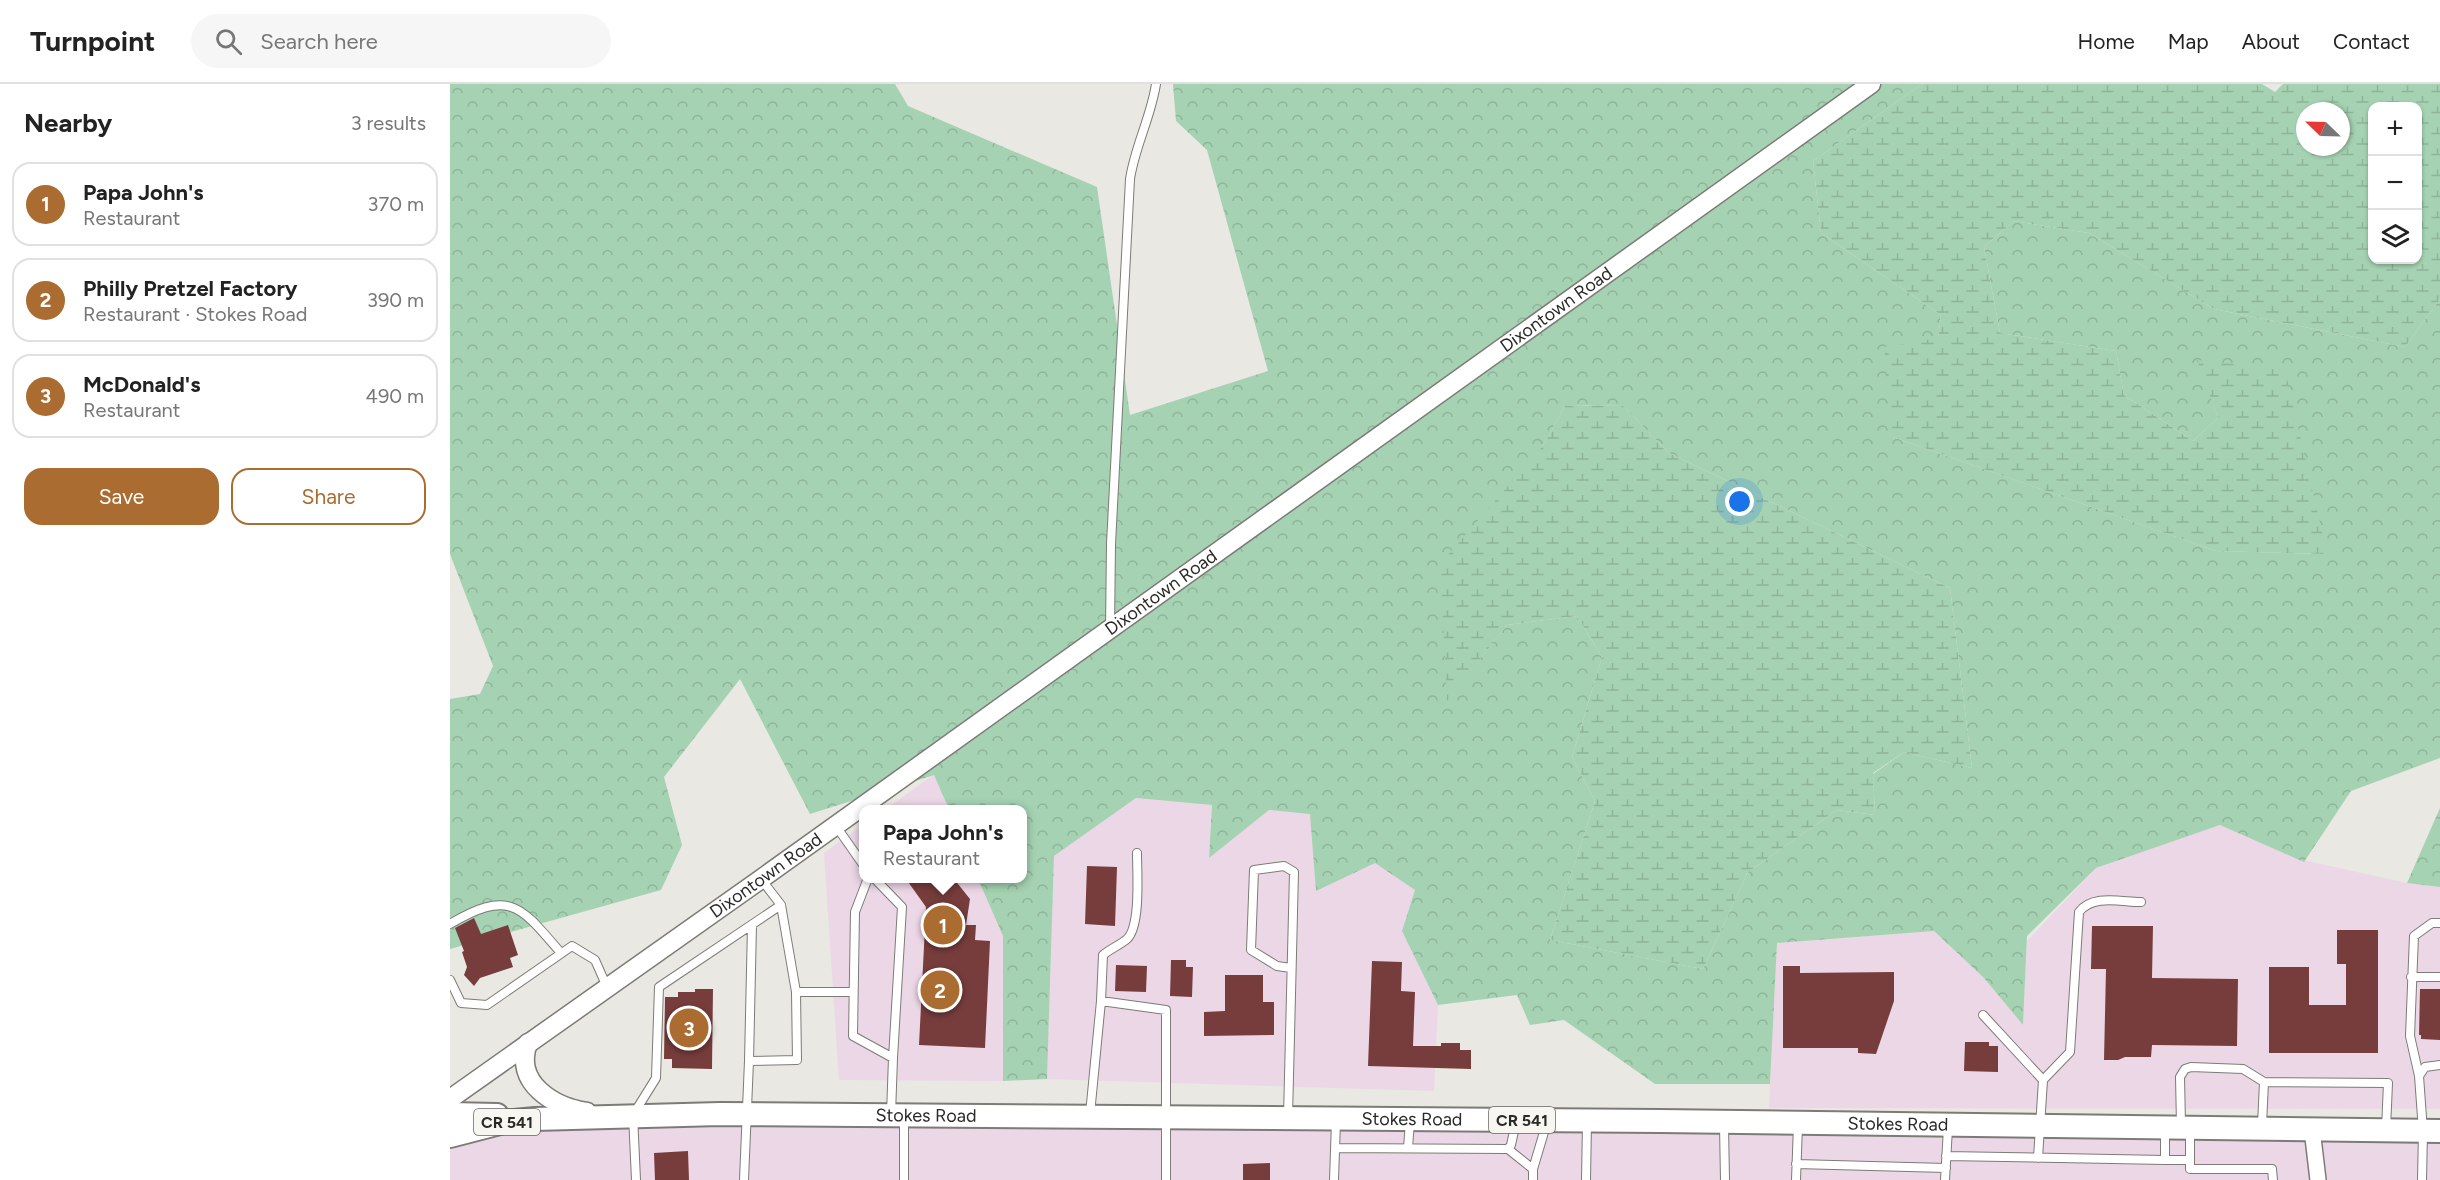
<!DOCTYPE html>
<meta charset="utf-8">
<style>
:root{--surface:#fff;--page:#f6f6f6;--text:#222;--muted:#767676;--line:#e0e0e0;--accent:#aa6c31}
body{margin:0;font-family:Figtree,sans-serif;background:var(--page);color:var(--text)}
.controls{position:absolute;right:18px;top:18px;display:grid;overflow:hidden;border-radius:12px;box-shadow:0 2px 4px #0004}
.controls button{width:54px;height:54px;display:grid;place-items:center;padding:0;border:0;border-bottom:2px solid var(--line);background:var(--surface);color:var(--text);font:30px sans-serif}
.compass{position:absolute;left:1846px;top:18px;width:54px;height:54px;border-radius:50%;background:var(--surface);box-shadow:0 2px 4px #0004;rotate:293deg}
.you{position:absolute;left:1290px;top:418px;width:21px;height:21px;margin:-15px;border:4px solid #fff;border-radius:50%;background:#1a73e8;box-shadow:0 0 0 9px #1a73e833}
.badge{display:grid;place-items:center;width:39px;height:39px;border-radius:50%;background:var(--accent);color:#fff;font-size:20px;font-weight:700}
.pin{position:absolute;translate:-50% -50%;border:3px solid #fff;box-shadow:0 2px 6px #0006}
.popup{position:absolute;left:409px;top:721px;width:168px;height:78px;box-sizing:border-box;display:grid;place-content:center;border-radius:12px;background:var(--surface);filter:drop-shadow(0 2px 4px #0005);font-size:20px;white-space:nowrap;color:var(--muted)}
.popup b{font-size:22px;color:var(--text)}
.popup::after{content:'';position:absolute;left:50%;top:100%;margin-left:-12px;border:12px solid transparent;border-top-color:var(--surface)}
.list{margin:0;padding:0;list-style:none}
h2{display:flex;justify-content:space-between;align-items:center;height:78px;margin:0;padding:0 24px;font-size:26px}
h2 small{font-size:20px;font-weight:400;color:var(--muted)}
.list li{display:grid;grid-template-columns:39px 1fr auto;gap:18px;align-items:center;box-sizing:border-box;height:84px;margin:0 12px 12px;padding:0 12px;border:2px solid var(--line);border-radius:18px}
.list b{display:block;font-size:22px;white-space:nowrap}
.list p{margin:0;font-size:20px;white-space:nowrap;color:var(--muted)}
.list em{font-size:20px;font-style:normal;color:var(--muted)}
.actions{display:flex;gap:12px;padding:18px 24px}
.actions a{flex:1;padding:14px 0;border:2px solid var(--accent);border-radius:18px;text-align:center;font-size:21px;color:var(--accent)}
.actions .main{background:var(--accent);color:#fff}
.icon{flex:none;width:33px;height:33px;fill:none;stroke:currentColor;stroke-width:2;stroke-linecap:round;stroke-linejoin:round}
.map{position:relative;flex:none;width:1990px;height:1096px;overflow:hidden}
header{display:flex;align-items:center;gap:36px;box-sizing:border-box;height:84px;padding:0 30px;background:var(--surface);border-bottom:2px solid var(--line)}
header strong{font-size:28px}
nav{display:flex;gap:33px;margin-inline-start:auto;font-size:21px}
.search{width:420px;height:54px;background:var(--page);display:flex;align-items:center;gap:15px;box-sizing:border-box;padding:0 21px;border-radius:33px;color:var(--muted);font-size:22px}
main{display:flex}
aside{flex:1;background:var(--surface)}
.map>svg:first-child{display:block}
.commercial{fill:#ecd7e6}
.forest{fill:url(#forest-crowns);fill-rule:evenodd}
.wetland{fill:url(#wetland-marsh);fill-rule:evenodd}
.building{fill:#773d3c}
.lines{fill:none;stroke-linecap:round;stroke-linejoin:round}
.service-casing{stroke:#7c7b76;stroke-width:10}
.minor-casing{stroke:#7c7b76;stroke-width:18}
.tertiary-casing{stroke:#7c7b76;stroke-width:21}
.primary-casing{stroke:#7c7b76;stroke-width:26}
.service{stroke:#fff;stroke-width:8}
.minor{stroke:#fff;stroke-width:15}
.tertiary{stroke:#fff;stroke-width:18}
.primary{stroke:#fff;stroke-width:22}
.labels{text-anchor:middle;dominant-baseline:central;stroke-width:6;stroke-linejoin:round;paint-order:stroke}
.shield{fill:#f7f6f0;stroke:#676663;stroke-width:1.5}
.shield-label{font-size:16px;font-weight:bold;fill:#292927}
.street-label{font-size:18px;fill:#292927;stroke:#f7f6f0}
</style>
<header>
<strong>Turnpoint</strong>
<div class="search"><svg class="icon" aria-label="search" viewBox="0 0 24 24"><circle cx="10" cy="10" r="6"/><path d="M15 15l6 6"/></svg>Search here</div>
<nav><a>Home</a><a>Map</a><a>About</a><a>Contact</a></nav>
</header>
<main>
<aside>
<h2>Nearby<small>3 results</small></h2>
<ul class="list">
<li><span class="badge">1</span><div><b>Papa John's</b><p>Restaurant</p></div><em>370 m</em></li>
<li><span class="badge">2</span><div><b>Philly Pretzel Factory</b><p>Restaurant · Stokes Road</p></div><em>390 m</em></li>
<li><span class="badge">3</span><div><b>McDonald's</b><p>Restaurant</p></div><em>490 m</em></li>
</ul>
<div class="actions"><a class="main">Save</a><a>Share</a></div>
</aside>
<div class="map">
<svg width="1990" height="1096" viewBox="0 0 1990 1096">
<defs>
<pattern id="forest-crowns" width="20" height="18" patternUnits="userSpaceOnUse" patternTransform="scale(1.5)"><rect width="20" height="18" fill="#a5d2b2"/><path d="M2 6a3 3 0 1 1 6 0M12 15a3 3 0 1 1 6 0" fill="none" stroke="#8eb499"/></pattern>
<pattern id="wetland-marsh" width="20" height="14" patternUnits="userSpaceOnUse" patternTransform="scale(1.5)"><rect width="20" height="14" fill="#a5d2b2"/><path d="M1 5h8M5 5V1M11 12h8M15 12V8" fill="none" stroke="#8eb499"/></pattern>
</defs>
<rect width="100%" height="100%" fill="#e9e8e3"/>
<!-- commercial -->
<path class="commercial" d="M 484,690 L 499,725 L 435,726 Z
M 686,714 L 762,721 L 759,773 L 819,726 L 860,729 L 925,778 L 965,806 L 952,847 L 988,921 L 984,1007 L 597,995 L 604,772 Z
M 413,741 L 414,794 L 528,795 L 553,852 L 553,997 L 389,996 L 374,769 Z
M 1770,741 L 1848,775 L 1957,799 L 1990,803 L 1990,1025 L 1319,1024 L 1327,859 L 1484,847 L 1534,894 L 1573,941 L 1577,857 L 1646,784 Z
M 54,1038 L 1990,1047 L 1990,1096 L 0,1096 L 0,1052 Z"/>
<!-- forest -->
<path class="forest" d="M 0,0 L 445,0 L 458,22 L 647,103 L 680,331 L 818,287 L 757,66 L 726,37 L 723,0 L 1472,0 L 1363,77 L 1371,149 L 1491,231 L 1488,254 L 1443,353 L 1766,467 L 1877,470 L 1748,276 L 1768,334 L 1743,357 L 1674,311 L 1666,267 L 1550,249 L 1534,163 L 1564,137 L 1639,149 L 1764,225 L 1955,263 L 1990,215 L 1990,674 L 1901,707 L 1854,778 L 1770,741 L 1646,784 L 1577,852 L 1573,941 L 1534,894 L 1484,847 L 1327,859 L 1320,1000 L 1205,1000 L 1114,936 L 1080,941 L 1067,911 L 988,921 L 952,847 L 965,806 L 925,779 L 866,807 L 860,730 L 819,726 L 759,774 L 762,721 L 686,714 L 604,772 L 597,995 L 553,997 L 553,852 L 528,795 L 572,794 L 572,726 L 499,725 L 484,691 L 360,730 L 290,595 L 214,693 L 232,761 L 211,806 L 0,865 L 0,615 L 30,610 L 43,582 L 0,470 ZM 1172,321 L 1219,369 L 1500,504 L 1522,684 L 1454,668 L 1423,690 L 1425,731 L 1387,726 L 1298,788 L 1253,885 L 1100,856 L 1145,717 L 1122,673 L 1152,573 L 1127,532 L 1057,541 L 997,616 L 1093,362 L 1115,322 Z
M 1990,724 L 1990,803 L 1957,799 Z"/>
<!-- wetland -->
<path class="wetland" d="M 1472,0 L 1812,0 L 1825,8 L 1833,0 L 1990,0 L 1990,215 L 1955,263 L 1764,225 L 1639,149 L 1564,137 L 1534,163 L 1550,249 L 1666,267 L 1674,311 L 1743,357 L 1768,334 L 1747,276 L 1835,286 L 1877,470 L 1766,467 L 1443,353 L 1434,263 L 1488,254 L 1491,231 L 1371,149 L 1363,77 ZM 1922,22 L 1968,22 L 1968,176 L 1922,176 ZM 1855,27 L 1891,27 L 1891,63 L 1855,63 Z
M 1172,321 L 1219,369 L 1500,504 L 1522,684 L 1454,668 L 1423,689 L 1425,731 L 1387,726 L 1298,788 L 1253,885 L 1100,856 L 1145,717 L 1122,673 L 1152,573 L 1127,532 L 1057,541 L 997,617 L 990,480 L 1093,362 L 1115,322 Z"/>
<!-- building -->
<path class="building" d="M 637,782 L 667,783 L 665,842 L 635,840 Z
M 456,795 L 504,795 L 520,815 L 516,841 L 526,841 L 525,856 L 540,857 L 535,964 L 469,961 L 476,823 Z
M 24,834 L 31,850 L 58,841 L 68,871 L 60,874 L 63,883 L 30,894 L 24,902 L 14,891 L 17,883 L 12,868 L 14,867 L 5,844 Z
M 1642,842 L 1703,842 L 1702,894 L 1788,895 L 1787,962 L 1702,961 L 1701,973 L 1675,973 L 1668,976 L 1654,976 L 1656,885 L 1641,885 Z
M 1887,846 L 1928,846 L 1928,969 L 1819,969 L 1819,883 L 1859,883 L 1859,921 L 1896,921 L 1896,880 L 1887,880 Z
M 721,876 L 736,876 L 736,883 L 743,883 L 742,913 L 720,912 Z
M 922,877 L 952,878 L 951,907 L 965,908 L 963,962 L 991,962 L 991,959 L 1010,959 L 1010,966 L 1021,966 L 1021,985 L 918,982 Z
M 666,881 L 697,882 L 696,908 L 665,907 Z
M 1333,882 L 1350,882 L 1350,889 L 1444,888 L 1444,917 L 1426,970 L 1408,969 L 1408,964 L 1333,964 Z
M 775,891 L 813,891 L 813,918 L 824,918 L 824,951 L 754,952 L 754,928 L 775,927 Z
M 245,905 L 263,905 L 262,985 L 222,984 L 222,975 L 214,975 L 215,913 L 228,913 L 228,908 L 245,908 Z
M 1970,905 L 1990,905 L 1990,956 L 1971,955 L 1971,951 L 1969,951 Z
M 1515,958 L 1539,958 L 1539,962 L 1548,962 L 1548,988 L 1514,987 Z
M 238,1067 L 239,1096 L 205,1096 L 204,1069 Z
M 820,1079 L 820,1096 L 793,1096 L 793,1080 Z"/>
<g class="lines">
<!-- service casing -->
<g class="service-casing">
<path id="service" d="M 660,544 L 661,460 L 680,95 C 685,62 701,33 706,0
M 386,742 L 414,782
M 418,794 L 405,828 L 403,952 L 443,974 L 441,1030
M 424,794 L 452,823 L 443,974
M 331,821 L 346,908
M 0,840 C 61,804 71,823 111,869
M 1961,893 L 1990,893
M 0,896 L 11,919 L 37,921 L 122,862 L 145,876 L 157,903
M 651,917 L 653,871 C 660,865 670,861 677,855 C 691,842 687,788 687,769
M 1533,931 L 1593,996
M 299,977 L 347,976 L 346,908 L 403,908
M 1969,992 L 1960,952 L 1964,852 L 1982,839 L 1990,839
M 640,1030 L 651,917 L 716,926 L 716,1096
M 838,1033 L 844,788 L 834,782 L 804,786 L 801,866 L 827,882 L 841,884
M 1274,1041 L 1275,1096
M 1731,1041 L 1730,993 L 1735,985 L 1741,983 L 1793,985 L 1814,998 L 1938,999 L 1936,1045
M 1812,1041 L 1814,998
M 1715,1046 L 1715,1076 L 1740,1076
M 1740,1046 L 1740,1085 L 1822,1085 L 1823,1096
M 885,1064 L 1058,1065 L 1083,1085
M 958,1064 L 960,1037
M 1058,1065 L 1061,1061 L 1066,1038
M 1496,1072 L 1715,1076
M 1588,1074 L 1593,996 L 1620,968 L 1629,828 C 1643,810 1671,818 1691,818
M 1346,1080 L 1496,1084
M 186,1096 L 183,1031 L 206,994 L 209,903 L 331,821 L 311,795
M 294,1096 L 299,977 L 302,841
M 454,1096 L 454,1035
M 884,1096 L 886,1037
M 1083,1096 L 1083,1085 L 1097,1038
M 1136,1096 L 1137,1038
M 1346,1096 L 1348,1041
M 1495,1096 L 1498,1044
M 1972,1096 L 1973,1047 L 1969,992 L 1975,983 L 1990,981"/>
</g>
<!-- minor casing -->
<g class="minor-casing">
<path id="minor" d="M 1862,1045 L 1868,1096"/>
</g>
<!-- tertiary casing -->
<g class="tertiary-casing">
<g id="tertiary">
<path d="M 78,959 C 63,999 104,1023 137,1028"/>
<path id="s1" d="M 0,1015 L 311,795 L 1421,0"/>
</g>
</g>
<!-- primary casing -->
<g class="primary-casing">
<g id="primary">
<path d="M 0,1030 L 47,1031"/>
<path id="s2" d="M 0,1052 L 54,1038 L 85,1035 L 270,1030 L 1210,1037 L 1990,1047"/>
</g>
</g>
<!-- service -->
<use href="#service" class="service"/>
<!-- minor -->
<use href="#minor" class="minor"/>
<!-- tertiary -->
<use href="#tertiary" class="tertiary"/>
<!-- primary -->
<use href="#primary" class="primary"/>
</g>
<g class="labels">
<!-- shield labels -->
<g class="shield">
<rect x="1039" y="1023" width="66" height="26" rx="4.5"/>
<rect x="24" y="1025" width="66" height="26" rx="4.5"/>
</g>
<g class="shield-label">
<text x="1072" y="1036">CR 541</text>
<text x="57" y="1038">CR 541</text>
</g>
<!-- street labels -->
<g class="street-label">
<text stroke="none"><textPath href="#s1" startOffset="1359">Dixontown Road</textPath></text>
<text stroke="none"><textPath href="#s1" startOffset="873">Dixontown Road</textPath></text>
<text stroke="none"><textPath href="#s1" startOffset="387">Dixontown Road</textPath></text>
<text stroke="none"><textPath href="#s2" startOffset="478">Stokes Road</textPath></text>
<text stroke="none"><textPath href="#s2" startOffset="964">Stokes Road</textPath></text>
<text stroke="none"><textPath href="#s2" startOffset="1450">Stokes Road</textPath></text>
</g>
</g>
</svg>
<div class="controls">
<button>+</button>
<button>−</button>
<button><svg class="icon" aria-label="layers" viewBox="0 0 24 24"><path d="M12 4l9 5-9 5-9-5zM3 14l9 5 9-5"/></svg></button>
</div>
<svg class="compass" viewBox="-18 -18 36 36"><path d="M0-13l5 13h-10z" fill="#e53935"/><path d="M0 13l5-13h-10z" fill="#767676"/></svg>
<div class="you"></div>
<div class="pin badge" style="left:493px;top:841px">1</div>
<div class="popup"><b>Papa John's</b>Restaurant</div>
<div class="pin badge" style="left:490px;top:906px">2</div>
<div class="pin badge" style="left:239px;top:944px">3</div>
</div>
</main>
